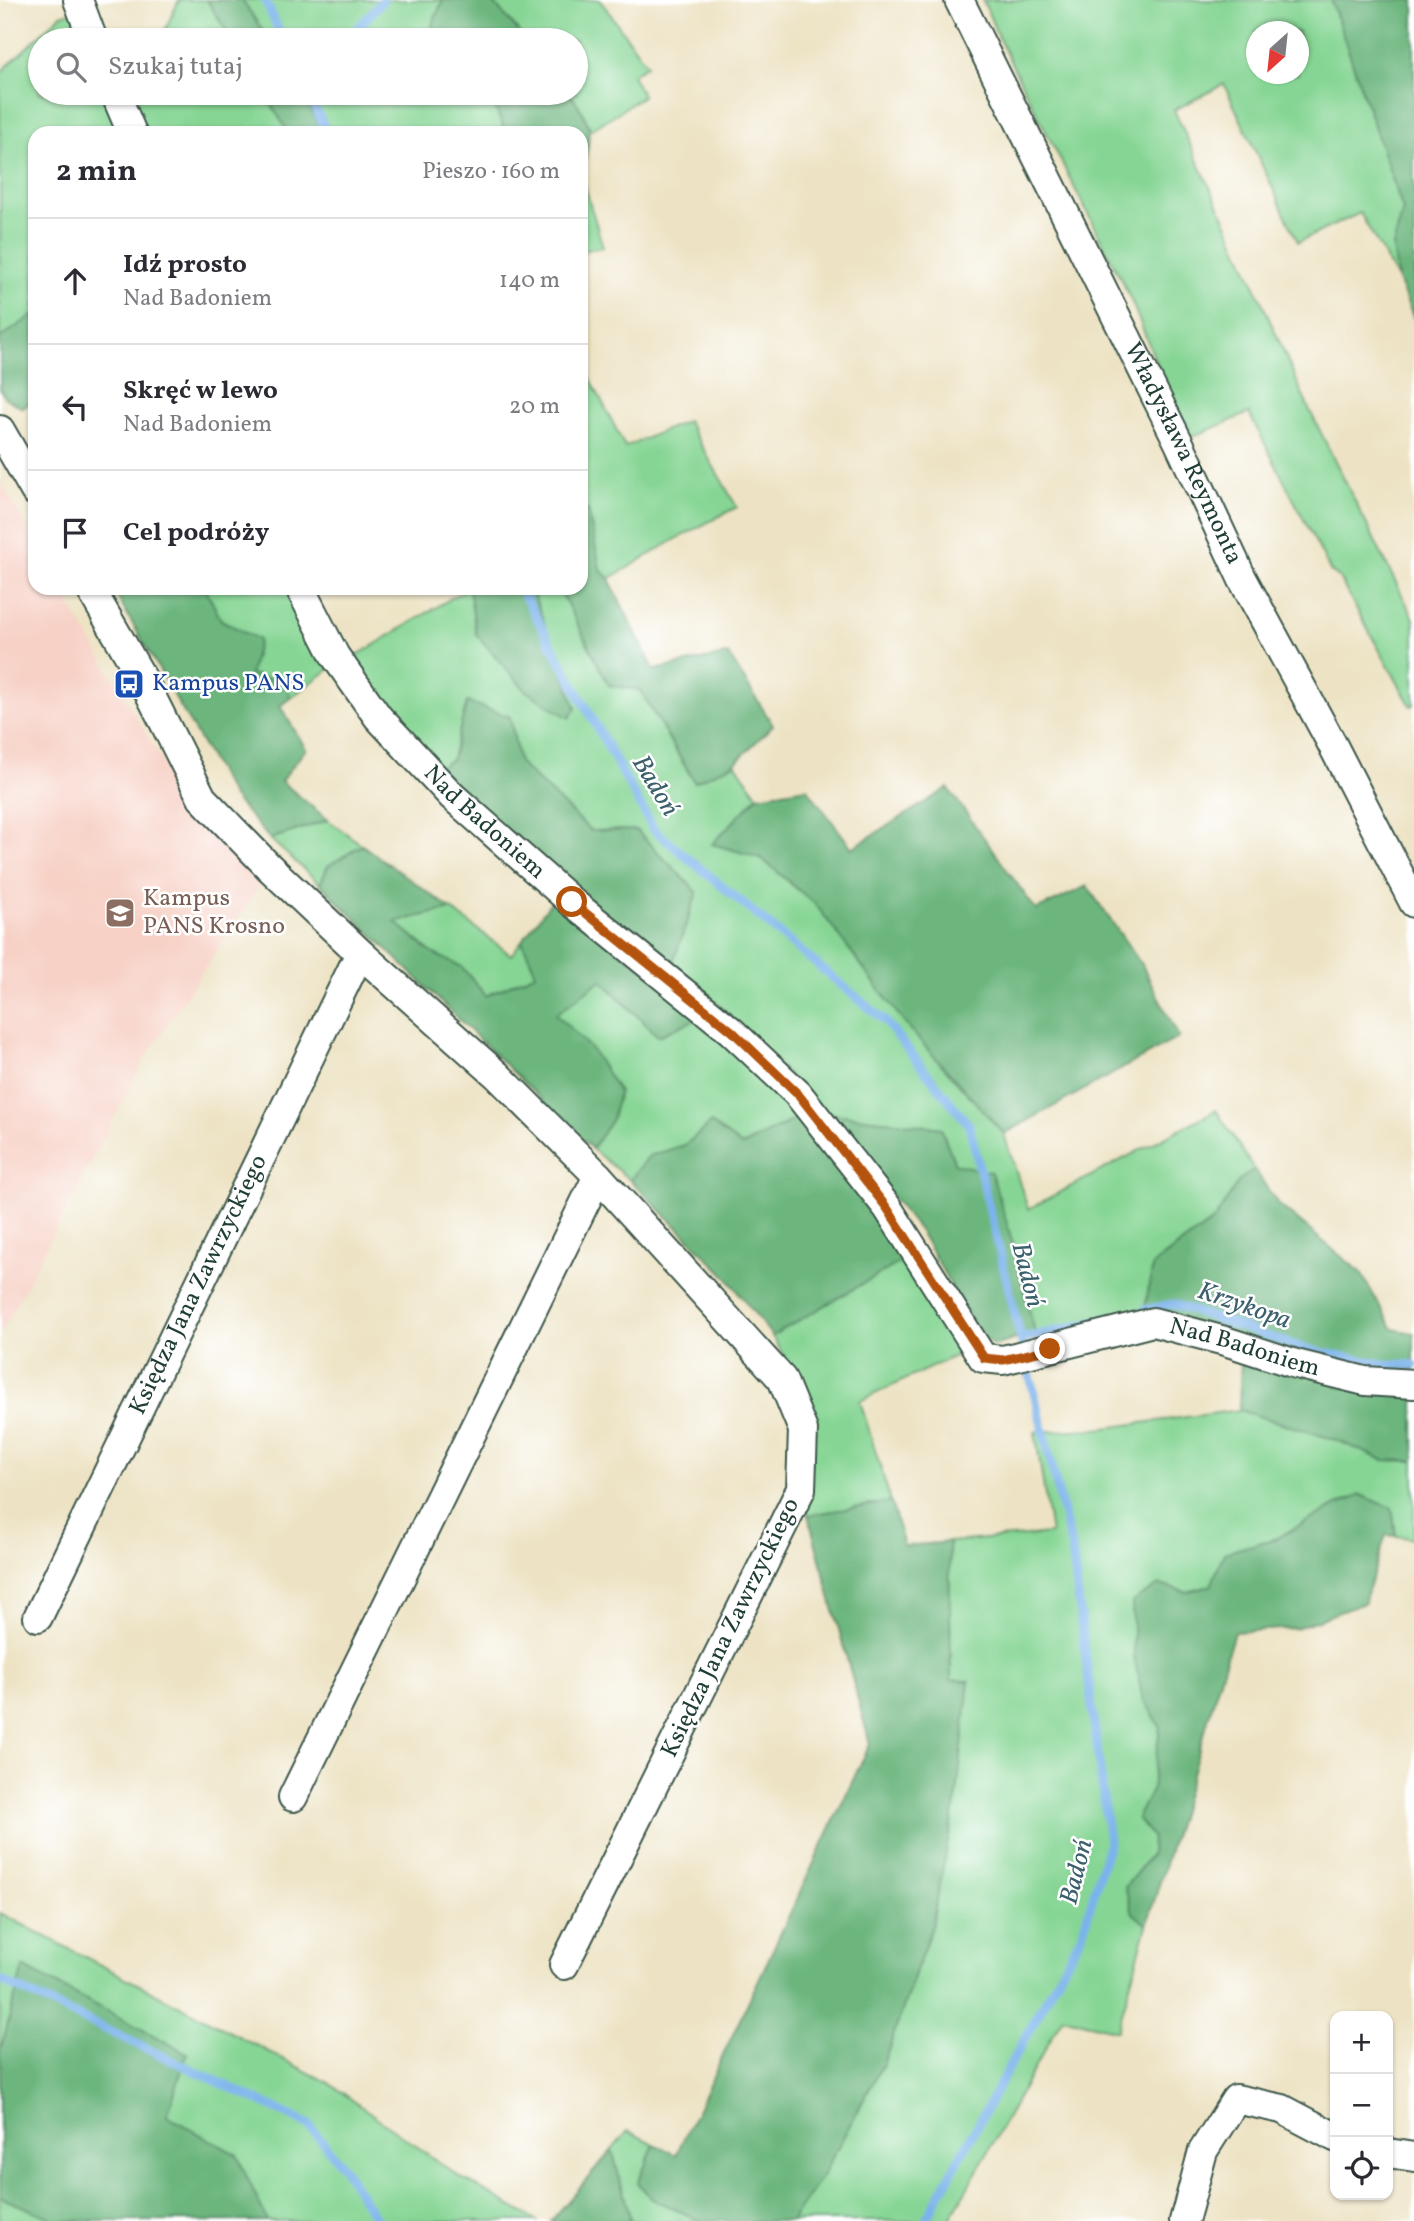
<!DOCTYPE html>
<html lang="pl">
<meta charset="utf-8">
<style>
:root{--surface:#fff;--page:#f2f2f3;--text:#2b2b33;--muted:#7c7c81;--line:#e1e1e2}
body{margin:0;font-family:Vollkorn,serif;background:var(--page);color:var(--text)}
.controls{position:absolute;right:21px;bottom:21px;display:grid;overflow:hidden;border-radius:14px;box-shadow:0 2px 5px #0004}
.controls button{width:63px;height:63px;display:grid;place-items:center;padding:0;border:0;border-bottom:2px solid var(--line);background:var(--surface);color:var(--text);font:35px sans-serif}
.compass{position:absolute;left:1246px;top:21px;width:63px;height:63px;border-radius:50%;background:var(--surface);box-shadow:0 2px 5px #0004;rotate:207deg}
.stop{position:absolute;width:21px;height:21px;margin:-16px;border:5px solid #b45309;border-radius:50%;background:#fff}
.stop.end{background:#b45309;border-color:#fff;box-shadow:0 2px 7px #0008}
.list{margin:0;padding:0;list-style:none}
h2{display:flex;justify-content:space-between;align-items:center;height:91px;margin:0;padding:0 28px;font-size:30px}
h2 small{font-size:23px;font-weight:400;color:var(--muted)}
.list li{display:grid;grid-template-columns:46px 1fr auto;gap:21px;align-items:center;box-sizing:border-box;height:126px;padding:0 28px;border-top:2px solid var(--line)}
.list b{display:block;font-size:26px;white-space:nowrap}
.list p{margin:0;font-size:23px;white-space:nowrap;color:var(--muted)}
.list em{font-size:23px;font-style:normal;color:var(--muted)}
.icon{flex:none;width:38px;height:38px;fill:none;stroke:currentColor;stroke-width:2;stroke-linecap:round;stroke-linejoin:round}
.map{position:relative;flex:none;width:1414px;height:2221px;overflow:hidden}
.search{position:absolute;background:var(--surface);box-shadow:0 2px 5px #0004;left:28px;top:28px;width:560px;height:77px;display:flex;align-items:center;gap:18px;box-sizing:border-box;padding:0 24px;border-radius:38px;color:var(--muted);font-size:26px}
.panel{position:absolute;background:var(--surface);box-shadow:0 2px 5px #0004;left:28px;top:126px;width:560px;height:469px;border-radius:21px}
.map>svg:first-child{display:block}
.built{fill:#f7d1c6}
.green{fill:#86d594;stroke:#528964;stroke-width:2;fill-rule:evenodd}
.forest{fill:#6cb67e;stroke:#467a59;stroke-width:2}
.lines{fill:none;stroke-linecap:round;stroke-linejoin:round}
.stream{stroke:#7bb3eb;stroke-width:9}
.minor-casing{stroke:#3e564a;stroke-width:32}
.minor{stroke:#fff;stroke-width:28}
.route{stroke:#b45309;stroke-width:9}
.labels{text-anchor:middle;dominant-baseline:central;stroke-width:5;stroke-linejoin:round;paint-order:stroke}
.street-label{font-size:24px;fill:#1f3d34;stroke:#fff}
.transit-label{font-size:24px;fill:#164399;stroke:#fff;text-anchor:start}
.education-label{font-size:24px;fill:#785e54;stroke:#fff;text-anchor:start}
.water-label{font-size:26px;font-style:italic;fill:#3b606b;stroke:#fff}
</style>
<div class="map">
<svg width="1414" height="2221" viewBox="0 0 1414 2221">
<rect width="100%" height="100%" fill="#fff"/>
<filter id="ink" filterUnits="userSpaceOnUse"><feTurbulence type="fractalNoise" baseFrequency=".0143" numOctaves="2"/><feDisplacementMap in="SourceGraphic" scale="14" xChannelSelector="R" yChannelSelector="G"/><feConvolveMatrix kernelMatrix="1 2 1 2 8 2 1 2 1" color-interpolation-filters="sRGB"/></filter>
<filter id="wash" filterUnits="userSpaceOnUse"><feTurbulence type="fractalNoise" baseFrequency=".00686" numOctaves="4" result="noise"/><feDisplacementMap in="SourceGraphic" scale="28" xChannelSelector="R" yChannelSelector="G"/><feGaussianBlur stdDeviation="1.57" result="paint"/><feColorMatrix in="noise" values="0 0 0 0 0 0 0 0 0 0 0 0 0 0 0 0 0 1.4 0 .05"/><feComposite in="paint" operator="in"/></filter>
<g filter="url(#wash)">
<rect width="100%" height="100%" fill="#ede3c4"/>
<!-- built -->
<path class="built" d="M 0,480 L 35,543 L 35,588 L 60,588 L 196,818 L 263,880 L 145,1058 L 0,1335 Z"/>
<!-- green -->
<path class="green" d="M 179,0 L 207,0 L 232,40 L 151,40 L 164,32 Z
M 242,0 L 443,0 L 432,25 L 437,40 L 269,40 Z
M 491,0 L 600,0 L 647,65 L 632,75 L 643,96 L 591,130 L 577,103 L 569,93 L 576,93 L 576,40 L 526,40 Z
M 983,0 L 1331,0 L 1403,210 L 1393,247 L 1398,280 L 1360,213 L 1298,242 L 1224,84 L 1174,110 L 1236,243 L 1308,407 L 1414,619 L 1414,705 L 1411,706 L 1339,578 L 1331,572 L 1249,413 L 1187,439 L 1129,295 L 999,39 ZM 1256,32 L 1298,32 L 1298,74 L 1256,74 Z
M 74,11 L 85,40 L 40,40 L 40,93 L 106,93 L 122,133 L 35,133 L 35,314 L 0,338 L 0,73 L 61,15 Z
M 128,93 L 264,93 L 289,133 L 144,133 Z
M 301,93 L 480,93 L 493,102 L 506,133 L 324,133 Z
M 581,174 L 603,247 L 581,251 Z
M 581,360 L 625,447 L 687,421 L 737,507 L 676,539 L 609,579 L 600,569 L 588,511 L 581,512 Z
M 205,588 L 290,588 L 331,668 L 290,698 L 286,684 L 250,674 L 258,640 L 221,620 Z
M 468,588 L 469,588 L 476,634 L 575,708 L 531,588 L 559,588 L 609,685 L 640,690 L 694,782 L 735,763 L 758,796 L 713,844 L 761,858 L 816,905 L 907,1026 L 1004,1134 L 1028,1209 L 1216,1110 L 1254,1169 L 1239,1181 L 1214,1220 L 1153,1264 L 1145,1309 L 1035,1333 L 1008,1227 L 955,1164 L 941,1128 L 826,1113 L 718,1004 L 672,965 L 697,892 L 636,830 L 591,831 L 519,763 L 510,717 L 467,702 L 452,759 L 438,768 L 358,672 L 356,656 Z
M 328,820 L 362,845 L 328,866 L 320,884 L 270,839 Z
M 451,909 L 511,955 L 522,941 L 536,973 L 486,996 L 462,967 L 432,953 L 394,921 Z
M 601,980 L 658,1036 L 703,1016 L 803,1115 L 742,1146 L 711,1123 L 685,1145 L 649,1156 L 630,1180 L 592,1149 L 612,1119 L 555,1014 Z
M 909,1257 L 963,1352 L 860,1401 L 891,1502 L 808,1515 L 805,1504 L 812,1429 L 798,1380 L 772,1336 Z
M 1239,1410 L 1336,1440 L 1383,1460 L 1414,1461 L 1414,1539 L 1396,1536 L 1392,1508 L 1337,1505 L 1277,1538 L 1224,1553 L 1211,1586 L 1186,1592 L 1159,1585 L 1142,1696 L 1160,1727 L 1152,1789 L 1137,1818 L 1152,1836 L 1151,1855 L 1126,1887 L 1133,1913 L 1147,1925 L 1117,2031 L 1063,2017 L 949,2221 L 791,2221 L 822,2176 L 884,2062 L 932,1925 L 968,1681 L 951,1681 L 949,1542 L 1051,1534 L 1035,1432 L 1097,1429 Z
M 0,1913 L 329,2083 L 455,2174 L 537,2221 L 267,2221 L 237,2155 L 167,2116 L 187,2054 L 23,1968 L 2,2045 L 0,2046 Z
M 628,2131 L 654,2144 L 638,2183 L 652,2199 L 702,2221 L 631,2221 L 612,2150 Z
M 0,2197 L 58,2221 L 0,2221 Z"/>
<!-- forest -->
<path class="forest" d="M 207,0 L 242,0 L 269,40 L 232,40 Z
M 443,0 L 491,0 L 526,40 L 437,40 L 432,25 Z
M 1331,0 L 1414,0 L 1414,319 L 1398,280 L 1393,247 L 1403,210 Z
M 264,93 L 301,93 L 324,133 L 289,133 Z
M 480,93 L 569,93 C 596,126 590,134 582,174 L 581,133 L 506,133 L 493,102 Z
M 35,314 L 35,399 L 23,408 L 5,398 L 0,389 L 0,338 Z
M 588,510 L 600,569 L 609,579 L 654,670 L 728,654 L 773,725 L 735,763 L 695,782 L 640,690 L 609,685 L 559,588 L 581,588 L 581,512 Z
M 112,588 L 205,588 L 221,620 L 259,640 L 250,674 L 287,684 L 290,698 L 280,706 L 306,749 L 281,781 L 328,820 L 270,839 L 232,796 Z
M 469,588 L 531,588 L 576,708 L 569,718 L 526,691 L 476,634 Z
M 467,702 L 510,717 L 519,763 L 591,831 L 636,830 L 697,892 L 672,965 L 628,939 L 438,768 L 452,759 Z
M 807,788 L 852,848 L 948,788 L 1036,910 L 1087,886 L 1143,967 L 1179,1037 L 1004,1134 L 907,1026 L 816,905 L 761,858 L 712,844 L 758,796 Z
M 362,845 L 451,909 L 395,922 L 432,953 L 462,967 L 486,996 L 536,973 L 522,941 L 553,899 L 703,1016 L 658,1036 L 601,980 L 556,1014 L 592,1050 L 619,1092 L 612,1119 L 592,1149 L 320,884 L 328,866 Z
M 826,1113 L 941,1128 L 955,1164 L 991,1172 L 1008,1227 L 1035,1333 L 994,1346 L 980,1336 L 921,1233 Z
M 803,1115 L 909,1257 L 772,1336 L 725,1275 L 630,1180 L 649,1156 L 685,1145 L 711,1123 L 742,1146 Z
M 1254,1169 L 1278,1204 L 1361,1273 L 1393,1329 L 1414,1333 L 1414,1370 L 1342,1365 L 1145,1309 L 1153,1265 L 1214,1220 L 1239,1181 Z
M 1241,1359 L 1414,1397 L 1414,1461 L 1383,1460 L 1336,1440 L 1239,1410 Z
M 1361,1495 L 1392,1508 L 1396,1536 L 1386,1535 L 1364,1603 L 1296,1628 L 1234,1632 L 1147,1925 L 1133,1913 L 1125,1887 L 1151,1855 L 1152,1836 L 1137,1818 L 1152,1789 L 1160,1727 L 1142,1696 L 1134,1656 L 1132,1602 L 1159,1585 L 1186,1592 L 1211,1586 L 1224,1553 L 1277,1538 L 1337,1505 Z
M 891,1502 L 904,1546 L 949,1542 L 951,1680 L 969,1681 L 957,1794 L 932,1925 L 884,2062 L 822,2176 L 791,2221 L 702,2221 L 652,2199 L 638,2183 L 654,2144 L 676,2155 L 870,1744 L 808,1515 Z
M 23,1967 L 187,2053 L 167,2116 L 237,2155 L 267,2221 L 58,2221 L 0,2197 L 0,2046 L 2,2045 Z
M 612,2150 L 631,2221 L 551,2221 Z"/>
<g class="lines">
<!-- stream -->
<path class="stream" d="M 265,0 L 283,40
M 347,40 L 383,0
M 308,93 L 327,133
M 520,588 L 654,830 L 884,1020 L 969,1125 L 1072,1549 L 1109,1842 L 1082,1934 L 925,2221
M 1145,1310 L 1173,1304 L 1308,1350 L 1383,1364 L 1414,1365
M 1021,1339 L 1108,1319
M 0,1980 L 308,2124 L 342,2166 L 377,2221"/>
</g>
</g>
<g filter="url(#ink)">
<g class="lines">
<!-- minor casing -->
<g class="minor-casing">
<g id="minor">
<path d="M 78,0 L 93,40"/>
<path id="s1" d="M 959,0 L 1179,443 L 1242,578 L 1330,740 L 1414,903"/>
<path d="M 115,93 L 132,133"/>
<path d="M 0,430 L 35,491"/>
<path d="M 90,588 L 142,678 L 202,798 L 269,867 L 360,953 L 497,1075 L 598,1176 L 782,1379 L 803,1430 L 801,1489 L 564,1965"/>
<path id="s2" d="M 300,588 L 335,656 L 378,717 L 452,796 L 572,902 L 731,1031 L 798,1094 L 887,1207 L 983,1358 L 1003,1360 L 1153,1322 L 1225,1341 L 1296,1364 L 1365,1381 L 1414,1384"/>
<path id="s3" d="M 38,1617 L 360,953"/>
<path d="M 293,1797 L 598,1176"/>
<path d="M 1388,2153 L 1414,2157"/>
<path d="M 1184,2221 L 1203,2151 L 1236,2099 L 1282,2109 L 1335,2137"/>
</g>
</g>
<!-- minor -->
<use href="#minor" class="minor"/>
</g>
</g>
<g class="lines" filter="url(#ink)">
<!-- route -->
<path class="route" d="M 572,902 L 732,1031 L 798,1094 L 887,1208 L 984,1358 L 1003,1360 L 1050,1349"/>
</g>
<!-- icons -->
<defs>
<g id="bus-square" transform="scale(1.575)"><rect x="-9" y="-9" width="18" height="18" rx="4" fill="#1a4fb4" stroke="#fff"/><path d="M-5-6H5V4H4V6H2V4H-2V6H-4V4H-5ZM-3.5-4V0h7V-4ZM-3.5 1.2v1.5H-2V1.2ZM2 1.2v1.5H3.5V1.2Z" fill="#fff"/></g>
<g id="university-square" transform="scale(1.575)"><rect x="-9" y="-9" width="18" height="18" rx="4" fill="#8d6e63" stroke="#fff"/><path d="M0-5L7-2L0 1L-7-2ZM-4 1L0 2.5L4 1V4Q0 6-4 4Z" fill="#fff"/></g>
</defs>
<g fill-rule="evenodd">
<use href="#bus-square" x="129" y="684"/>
<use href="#university-square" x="120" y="913"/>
</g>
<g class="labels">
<!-- street labels -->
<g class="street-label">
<text stroke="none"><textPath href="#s1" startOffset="506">Władysława Reymonta</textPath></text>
<text stroke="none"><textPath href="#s2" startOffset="301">Nad Badoniem</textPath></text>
<text stroke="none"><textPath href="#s3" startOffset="369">Księdza Jana Zawrzyckiego</textPath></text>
<text stroke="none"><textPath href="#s2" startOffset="1309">Nad Badoniem</textPath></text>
<text transform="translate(731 1628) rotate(-64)">Księdza Jana Zawrzyckiego</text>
</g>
<!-- transit labels -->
<g class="transit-label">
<text x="152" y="684">Kampus PANS</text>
</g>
<!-- education labels -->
<g class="education-label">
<text x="143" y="899">Kampus<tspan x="143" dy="28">PANS Krosno</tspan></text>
</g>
<!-- water labels -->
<g class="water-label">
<text transform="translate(655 786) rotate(59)">Badoń</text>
<text transform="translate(1027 1275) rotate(76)">Badoń</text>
<text transform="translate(1244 1306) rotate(19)">Krzykopa</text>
<text transform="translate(1077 1872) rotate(-76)">Badoń</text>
</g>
</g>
</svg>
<div class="controls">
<button>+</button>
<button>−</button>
<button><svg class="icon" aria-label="locate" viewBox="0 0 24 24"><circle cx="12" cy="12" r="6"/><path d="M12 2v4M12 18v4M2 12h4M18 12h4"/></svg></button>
</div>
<svg class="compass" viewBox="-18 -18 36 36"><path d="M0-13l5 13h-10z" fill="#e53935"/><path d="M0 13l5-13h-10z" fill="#7c7c81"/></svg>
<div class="stop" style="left:572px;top:902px"></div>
<div class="stop end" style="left:1050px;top:1349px"></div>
<div class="search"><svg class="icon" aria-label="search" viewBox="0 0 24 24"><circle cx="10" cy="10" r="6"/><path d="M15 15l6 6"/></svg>Szukaj tutaj</div>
<section class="panel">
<h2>2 min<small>Pieszo · 160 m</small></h2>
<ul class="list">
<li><svg class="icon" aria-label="ahead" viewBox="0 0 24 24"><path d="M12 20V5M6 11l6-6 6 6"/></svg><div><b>Idź prosto</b><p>Nad Badoniem</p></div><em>140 m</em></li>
<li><svg class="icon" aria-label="left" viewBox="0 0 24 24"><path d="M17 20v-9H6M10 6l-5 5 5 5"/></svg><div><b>Skręć w lewo</b><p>Nad Badoniem</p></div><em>20 m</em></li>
<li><svg class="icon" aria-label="arrive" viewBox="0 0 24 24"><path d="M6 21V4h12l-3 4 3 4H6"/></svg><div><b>Cel podróży</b></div></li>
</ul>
</section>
</div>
